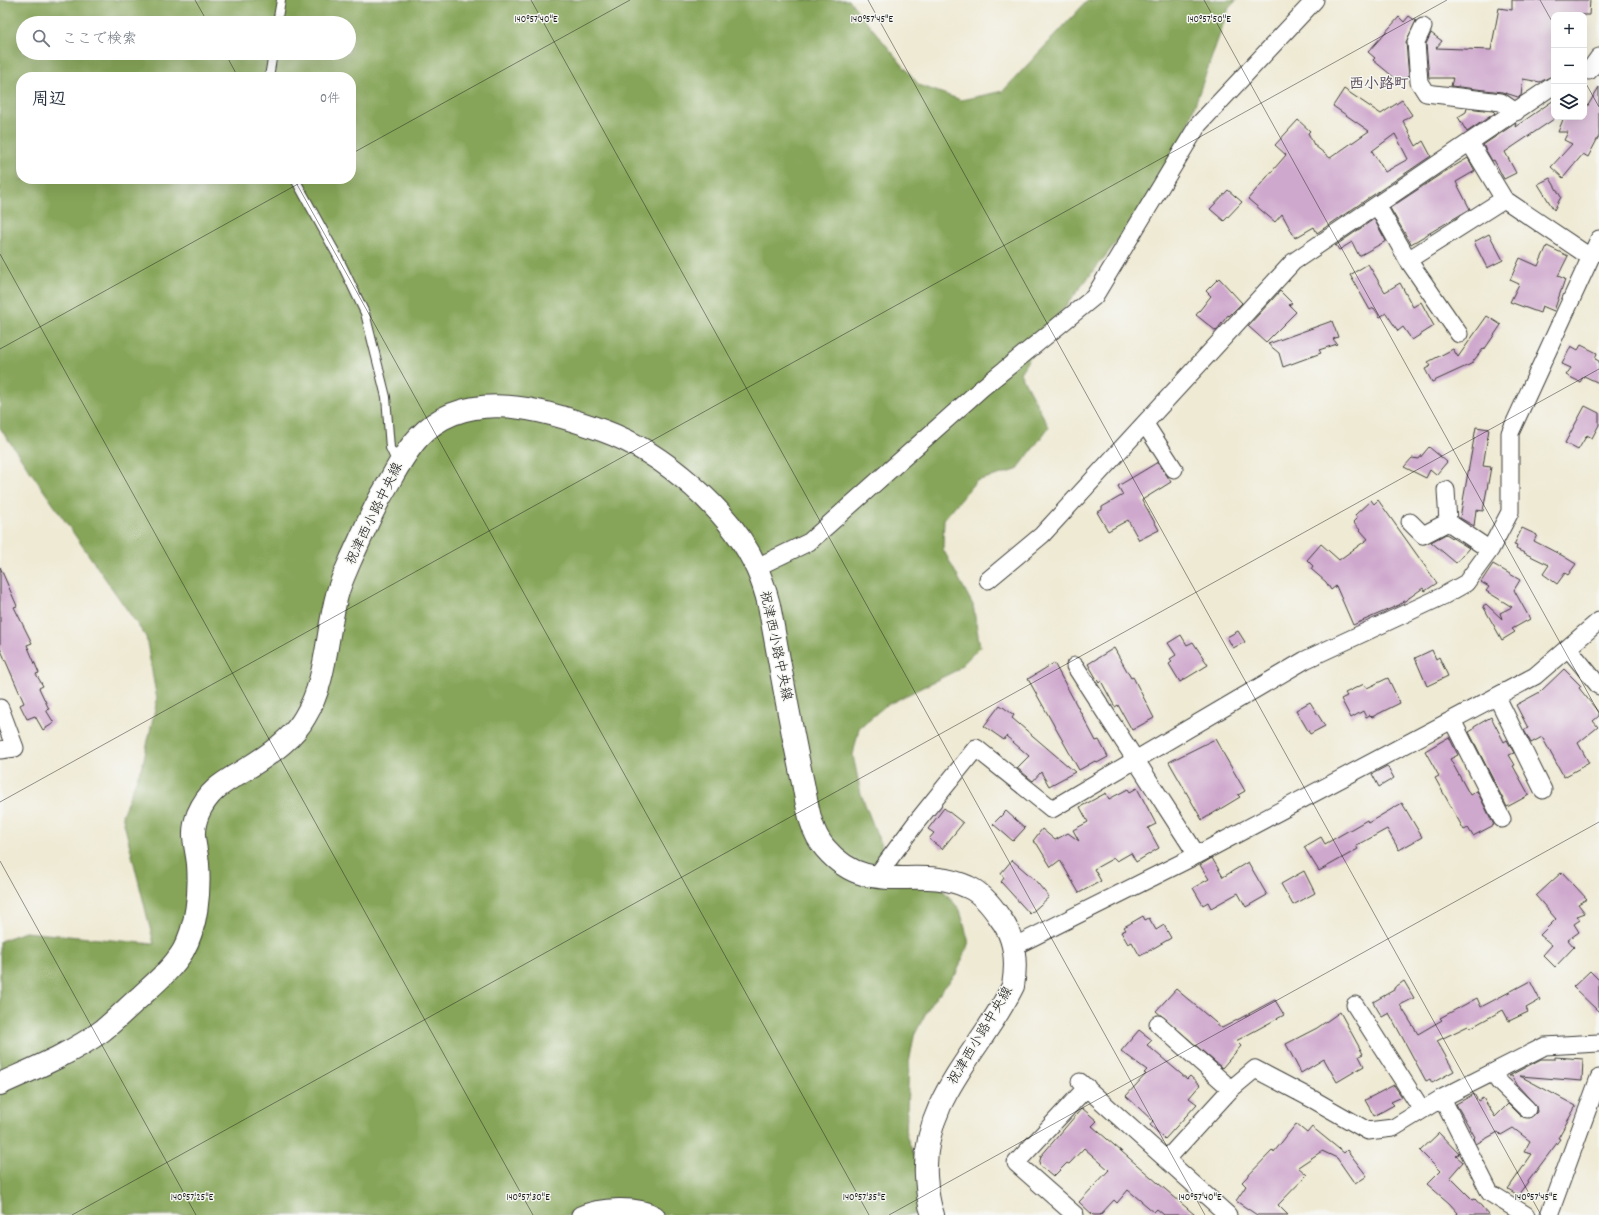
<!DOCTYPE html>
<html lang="ja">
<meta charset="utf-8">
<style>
:root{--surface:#fff;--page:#f2f2f3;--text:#1f2937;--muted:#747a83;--line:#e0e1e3}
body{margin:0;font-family:Dekko,"Klee One",sans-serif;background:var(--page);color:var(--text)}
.controls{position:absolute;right:12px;top:12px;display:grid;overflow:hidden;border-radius:8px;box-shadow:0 4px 16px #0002}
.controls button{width:36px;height:36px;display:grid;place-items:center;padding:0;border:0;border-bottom:1px solid var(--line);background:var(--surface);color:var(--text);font:20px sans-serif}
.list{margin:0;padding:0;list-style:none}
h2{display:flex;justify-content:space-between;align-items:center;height:52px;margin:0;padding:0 16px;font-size:17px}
h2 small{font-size:13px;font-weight:400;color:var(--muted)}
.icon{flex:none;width:22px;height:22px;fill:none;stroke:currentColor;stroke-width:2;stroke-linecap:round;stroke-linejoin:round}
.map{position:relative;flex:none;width:1599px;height:1215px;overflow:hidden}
.search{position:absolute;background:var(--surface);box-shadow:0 4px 16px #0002;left:16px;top:16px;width:340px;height:44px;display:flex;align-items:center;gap:10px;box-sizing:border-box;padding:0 14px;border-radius:22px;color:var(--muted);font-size:15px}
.panel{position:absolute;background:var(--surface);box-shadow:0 4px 16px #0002;left:16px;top:72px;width:340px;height:112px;border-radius:16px}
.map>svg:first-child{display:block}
.forest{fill:#86a559;stroke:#51603a;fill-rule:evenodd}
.building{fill:#cfa8cd;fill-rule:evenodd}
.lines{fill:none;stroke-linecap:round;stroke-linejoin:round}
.service-casing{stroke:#3c3b38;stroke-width:10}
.minor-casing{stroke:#3c3b38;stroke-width:19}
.secondary-casing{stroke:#3c3b38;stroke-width:24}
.service{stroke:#fff;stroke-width:8}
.minor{stroke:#fff;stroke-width:17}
.secondary{stroke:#fff;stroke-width:22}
.ticks{fill:none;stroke:#1c1c1c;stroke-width:1;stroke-opacity:0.45}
.labels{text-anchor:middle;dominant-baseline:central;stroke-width:3;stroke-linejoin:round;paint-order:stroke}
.street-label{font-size:14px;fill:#1c1c1c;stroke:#f6f6f2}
.neighbourhood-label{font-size:15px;font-weight:bold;fill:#5b4d5a;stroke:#f6f6f2}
.ticks-label{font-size:10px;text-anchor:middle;fill:#1c1c1c;stroke:#f6f6f2;stroke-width:3;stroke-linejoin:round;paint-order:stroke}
</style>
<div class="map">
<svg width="1599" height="1215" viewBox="0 0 1599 1215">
<rect width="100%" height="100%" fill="#f6f6f2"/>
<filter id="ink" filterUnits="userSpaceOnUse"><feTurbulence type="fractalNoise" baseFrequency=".025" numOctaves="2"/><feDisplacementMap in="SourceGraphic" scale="8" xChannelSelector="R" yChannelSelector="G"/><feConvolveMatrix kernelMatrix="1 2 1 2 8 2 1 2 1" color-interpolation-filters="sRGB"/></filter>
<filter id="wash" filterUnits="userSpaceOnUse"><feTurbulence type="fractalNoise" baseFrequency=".012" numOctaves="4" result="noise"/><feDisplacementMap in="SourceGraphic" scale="16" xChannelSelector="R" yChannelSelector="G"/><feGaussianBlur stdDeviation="0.9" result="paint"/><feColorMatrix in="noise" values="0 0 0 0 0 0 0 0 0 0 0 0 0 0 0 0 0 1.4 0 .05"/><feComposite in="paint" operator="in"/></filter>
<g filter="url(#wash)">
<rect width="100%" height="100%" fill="#efead4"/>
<!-- forest -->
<path class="forest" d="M 0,0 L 849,0 L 919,85 L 961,100 L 1003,91 L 1088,0 L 1237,0 L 1229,8 L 1171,173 L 1046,331 L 1020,373 L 1049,427 L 1017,470 L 976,481 L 944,519 L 943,549 L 973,605 L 980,647 L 957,670 L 885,706 L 859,728 L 853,755 L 861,794 L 883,850 L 909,868 L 938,884 L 960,910 L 969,943 L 956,974 L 931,1003 L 914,1036 L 909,1063 L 906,1135 L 932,1199 L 940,1215 L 0,1215 L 0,941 L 25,932 L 154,944 L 122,815 L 143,763 L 157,700 L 146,637 L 0,428 ZM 23,23 L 349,23 L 349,53 L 23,53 ZM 21,77 L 351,77 L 351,179 L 21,179 Z"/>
<g id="blocks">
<!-- building -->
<path class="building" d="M 1512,0 L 1590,0 L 1589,15 L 1554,15 L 1554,75 L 1540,82 L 1523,79 L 1521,96 L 1518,97 L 1502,92 L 1451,86 L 1453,78 L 1429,78 L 1426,44 L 1431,33 L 1442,41 L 1436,48 L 1491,50 L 1499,8 L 1512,10 Z
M 1409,16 L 1416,21 L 1406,42 L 1409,78 L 1396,79 L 1373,60 L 1375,58 L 1368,52 L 1399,17 L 1404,22 Z
M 1599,87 L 1599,136 L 1588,157 L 1583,154 L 1563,178 L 1551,167 L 1572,144 L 1564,140 L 1568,132 L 1558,132 L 1564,117 L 1584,117 L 1584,112 Z
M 1344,89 L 1381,114 L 1402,100 L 1412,115 L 1403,121 L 1416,146 L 1423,141 L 1431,156 L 1317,233 L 1314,227 L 1295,238 L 1282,214 L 1275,222 L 1248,199 L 1286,155 L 1275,145 L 1298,120 L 1310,131 L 1308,133 L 1314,145 L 1330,158 L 1369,131 L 1333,106 ZM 1395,134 L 1408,159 L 1385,172 L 1372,151 Z
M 1554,100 L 1554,119 L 1505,152 L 1516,173 L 1504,179 L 1494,160 L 1492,161 L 1483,145 L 1516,123 L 1515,127 Z
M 1467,108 L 1493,111 L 1495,113 L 1467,132 L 1458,117 L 1466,112 Z
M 1468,158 L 1475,171 L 1456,182 L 1470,209 L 1411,244 L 1390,208 L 1441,174 Z
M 1550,178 L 1561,197 L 1554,210 L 1538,184 Z
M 1228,190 L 1242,202 L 1224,221 L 1210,209 Z
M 1374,219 L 1386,241 L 1359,256 L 1352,242 L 1339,250 L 1336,245 L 1335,246 Z
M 1489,234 L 1503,260 L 1487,268 L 1474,242 Z
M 1547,246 L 1568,256 L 1558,276 L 1565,279 L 1554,311 L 1542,306 L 1540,313 L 1510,302 L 1519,284 L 1510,280 L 1520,258 L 1538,266 Z
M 1368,264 L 1385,292 L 1400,283 L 1413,307 L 1421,302 L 1434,326 L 1412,340 L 1403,327 L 1398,331 L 1386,313 L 1380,317 L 1374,308 L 1370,310 L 1350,275 Z
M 1219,278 L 1242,303 L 1229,316 L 1228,315 L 1216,331 L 1196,315 L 1211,296 L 1206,291 Z
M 1280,291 L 1292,303 L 1289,305 L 1296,312 L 1266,342 L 1248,326 Z
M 1487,316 L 1501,325 L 1484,350 L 1483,349 L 1471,364 L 1432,382 L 1425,369 L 1431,366 L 1428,362 L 1453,349 L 1458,357 Z
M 1332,321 L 1338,337 L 1333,339 L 1337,344 L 1319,350 L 1321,353 L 1283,367 L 1279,353 L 1268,344 Z
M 1581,345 L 1597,353 L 1595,359 L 1599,361 L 1599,383 L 1584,376 L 1580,382 L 1566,375 L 1571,368 L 1562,364 L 1571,346 L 1578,350 Z
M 1585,406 L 1599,413 L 1599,425 L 1592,438 L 1587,435 L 1578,450 L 1565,443 Z
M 1476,427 L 1489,429 L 1483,466 L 1491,467 L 1483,511 L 1476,510 L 1474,526 L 1460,518 Z
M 1429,447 L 1447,462 L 1436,475 L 1430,470 L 1426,478 L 1404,467 L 1412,458 L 1419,459 Z
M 1158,462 L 1171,482 L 1142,500 L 1159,530 L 1139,540 L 1128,520 L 1108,531 L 1097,512 L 1102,510 L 1102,507 L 1123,495 L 1118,486 Z
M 1371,500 L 1374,504 L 1378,500 L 1437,583 L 1425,591 L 1423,588 L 1399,605 L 1353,625 L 1336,586 L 1331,590 L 1326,582 L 1311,569 L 1313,566 L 1307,560 L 1321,544 L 1339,560 L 1368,539 L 1353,522 L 1357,518 L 1355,515 Z
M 1522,528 L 1537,535 L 1534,541 L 1563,556 L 1576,564 L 1568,575 L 1565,573 L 1557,584 L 1543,574 L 1549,565 L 1516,549 L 1517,546 L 1514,545 Z
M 1446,534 L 1469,548 L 1456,563 L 1431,542 Z
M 1493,564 L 1520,580 L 1514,590 L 1530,619 L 1512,629 L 1515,632 L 1502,640 L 1483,606 L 1486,604 L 1502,619 L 1500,613 L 1512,607 L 1486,591 L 1489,587 L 1481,582 Z
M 0,567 L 17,606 L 14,607 L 32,643 L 27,645 L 39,673 L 36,674 L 43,686 L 39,688 L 49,709 L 46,710 L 54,723 L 43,730 L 35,716 L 27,719 L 20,705 L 24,703 L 0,648 Z
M 1238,631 L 1245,642 L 1233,648 L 1227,637 Z
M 1181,635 L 1187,645 L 1193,642 L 1208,665 L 1180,682 L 1169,664 L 1172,662 L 1170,659 L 1176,655 L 1168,643 Z
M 1114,648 L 1131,678 L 1133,677 L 1154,718 L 1132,730 L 1118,705 L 1115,707 L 1101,681 L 1099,683 L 1088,664 Z
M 1432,650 L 1436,659 L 1439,657 L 1448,676 L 1427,686 L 1415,658 Z
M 1054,663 L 1096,741 L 1099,740 L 1108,757 L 1097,763 L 1095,761 L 1079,770 L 1028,679 Z
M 1564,669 L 1581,686 L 1579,688 L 1599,713 L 1599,716 L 1593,721 L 1598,727 L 1578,743 L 1589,763 L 1564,777 L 1542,737 L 1531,743 L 1524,730 L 1528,728 L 1516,705 L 1540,692 Z
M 1388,678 L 1400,703 L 1372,717 L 1370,715 L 1366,717 L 1363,711 L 1351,718 L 1341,699 L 1347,696 L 1345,693 L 1364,684 L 1367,688 Z
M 1310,702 L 1325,726 L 1310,734 L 1296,710 Z
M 1000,705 L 1014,715 L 1012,718 L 1075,772 L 1049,786 L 1041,772 L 1033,781 L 1017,768 L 1029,756 L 1006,736 L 1004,740 L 984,726 Z
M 1491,717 L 1504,742 L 1507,740 L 1514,753 L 1509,755 L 1515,765 L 1513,766 L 1529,795 L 1507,807 L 1469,732 L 1474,729 L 1474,727 Z
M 1449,737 L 1458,755 L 1450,759 L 1470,795 L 1477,791 L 1494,825 L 1473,836 L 1468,828 L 1464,830 L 1435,778 L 1439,776 L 1425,751 Z
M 1215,739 L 1245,791 L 1238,795 L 1240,797 L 1202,820 L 1169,762 Z
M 1387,766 L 1394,778 L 1379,787 L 1372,774 Z
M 1137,788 L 1156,824 L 1148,828 L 1159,848 L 1136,862 L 1131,853 L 1117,861 L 1114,858 L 1094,869 L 1101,881 L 1079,893 L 1060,860 L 1051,867 L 1037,844 L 1033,841 L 1042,829 L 1055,840 L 1068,833 L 1079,841 L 1073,830 L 1088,822 L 1080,807 L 1106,793 L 1109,799 L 1128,789 L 1130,792 Z
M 1402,803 L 1422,837 L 1399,850 L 1387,829 L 1356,846 L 1358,849 L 1319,871 L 1304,847 L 1321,837 L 1325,844 L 1367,820 L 1368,823 Z
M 944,808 L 963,823 L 942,849 L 929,839 L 934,833 L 928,829 Z
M 1006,811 L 1025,828 L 1013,841 L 993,824 Z
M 1212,858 L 1223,877 L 1248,862 L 1267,895 L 1246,907 L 1238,893 L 1211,908 L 1208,902 L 1203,905 L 1193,888 L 1209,879 L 1200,865 Z
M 1012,860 L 1034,879 L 1049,897 L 1030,914 L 1001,882 L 1004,878 L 1001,873 Z
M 1304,871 L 1315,893 L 1293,905 L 1281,884 Z
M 1562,872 L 1587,899 L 1578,904 L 1585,913 L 1577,916 L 1580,920 L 1574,924 L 1579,932 L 1568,940 L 1574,947 L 1555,967 L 1543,955 L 1552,945 L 1540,935 L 1556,919 L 1536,896 Z
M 1143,916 L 1145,920 L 1149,918 L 1156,930 L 1164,925 L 1171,938 L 1140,956 L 1132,942 L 1128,944 L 1121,932 L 1126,930 L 1124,927 Z
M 1590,971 L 1599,980 L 1599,1012 L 1573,987 Z
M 1404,981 L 1414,998 L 1400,1005 L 1418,1034 L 1442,1020 L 1440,1018 L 1477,998 L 1481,1007 L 1530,981 L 1540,1000 L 1526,1008 L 1528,1012 L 1509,1021 L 1503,1010 L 1470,1028 L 1468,1026 L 1437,1041 L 1454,1071 L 1432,1083 L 1430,1079 L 1426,1081 L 1389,1013 L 1382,1017 L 1373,1002 L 1394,990 L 1394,988 Z
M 1176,989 L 1222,1028 L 1275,1000 L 1284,1015 L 1236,1041 L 1241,1046 L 1222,1068 L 1156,1011 Z
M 1340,1012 L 1363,1054 L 1359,1056 L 1364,1066 L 1337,1082 L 1324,1059 L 1301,1073 L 1286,1044 L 1317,1028 Z
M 1139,1030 L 1152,1040 L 1147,1045 L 1187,1079 L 1190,1076 L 1200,1085 L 1189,1098 L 1197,1104 L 1165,1139 L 1150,1125 L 1153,1121 L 1126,1096 L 1146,1074 L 1144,1073 L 1147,1070 L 1121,1051 Z
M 1555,1057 L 1583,1059 L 1582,1081 L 1520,1076 L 1576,1106 L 1558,1138 L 1560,1139 L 1518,1195 L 1508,1189 L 1532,1154 L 1524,1152 L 1530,1141 L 1513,1128 L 1501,1135 L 1498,1132 L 1476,1144 L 1474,1138 L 1475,1137 L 1456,1104 L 1474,1094 L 1478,1101 L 1483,1098 L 1495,1117 L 1508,1104 L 1520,1116 L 1530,1118 L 1537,1112 L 1536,1106 L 1518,1086 L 1512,1076 L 1509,1076 L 1541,1059 L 1555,1059 Z
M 1394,1085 L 1402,1097 L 1391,1102 L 1394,1105 L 1374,1116 L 1365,1100 Z
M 1082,1108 L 1097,1121 L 1092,1126 L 1195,1215 L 1164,1215 L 1157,1209 L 1154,1212 L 1128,1190 L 1117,1203 L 1114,1200 L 1100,1215 L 1093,1215 L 1079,1202 L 1109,1170 L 1084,1148 L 1069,1164 L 1067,1163 L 1053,1177 L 1039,1165 L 1041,1156 Z
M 1296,1124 L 1307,1133 L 1312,1127 L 1344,1153 L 1347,1150 L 1367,1176 L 1355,1184 L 1337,1158 L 1322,1151 L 1298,1167 L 1307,1175 L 1278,1205 L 1288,1215 L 1257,1215 L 1236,1201 L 1246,1186 L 1242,1182 L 1273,1150 L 1274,1152 Z
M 1439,1133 L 1459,1154 L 1456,1156 L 1463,1162 L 1450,1177 L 1473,1200 L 1475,1199 L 1489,1215 L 1456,1215 L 1458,1213 L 1449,1203 L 1427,1184 L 1440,1171 L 1420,1151 Z"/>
</g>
</g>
<g filter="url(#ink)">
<use href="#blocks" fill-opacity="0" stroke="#3c3b38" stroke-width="1"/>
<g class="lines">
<!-- service casing -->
<g class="service-casing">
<path id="service" d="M 277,23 L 281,0
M 269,77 L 273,53
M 295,179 L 338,257 L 365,313 L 386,397 L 390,448 L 397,463"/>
</g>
<!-- minor casing -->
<g class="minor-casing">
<path id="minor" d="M 1423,27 L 1416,42 L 1419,82 L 1426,93 L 1501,102 L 1516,112
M 1589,71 L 1599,57
M 1470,143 L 1504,199
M 1377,205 L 1408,260 L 1459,334
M 1408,260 L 1504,199 L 1590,257
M 1145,424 L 1174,469
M 1410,522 L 1423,535 L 1448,522 L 1446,490
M 1448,522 L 1490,550
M 757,567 L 809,542 L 982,388 L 1094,297 L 1198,125 L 1315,0
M 988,580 L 1042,535 L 1293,262 L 1554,85
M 1568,648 L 1599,686
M 1075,666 L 1197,855
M 1497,697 L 1543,790
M 0,708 L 15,748 L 0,750
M 1452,720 L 1502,819
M 875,878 L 915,824 L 976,748 L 1052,809 L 1305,660 L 1443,596 L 1466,583 L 1490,550 L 1510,512 L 1510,433 L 1599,239
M 1013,947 L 1197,855 L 1535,676 L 1599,621
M 1355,1005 L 1422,1110
M 1158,1024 L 1231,1089
M 1496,1071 L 1499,1082 L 1527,1109
M 1080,1082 L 1228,1215
M 1442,1098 L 1490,1193 L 1526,1215
M 1167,1159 L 1231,1089 L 1255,1069 L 1314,1100 L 1368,1131 L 1393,1128 L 1442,1098 L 1545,1046 L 1599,1043
M 580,1215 C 599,1206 638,1204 656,1215
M 1075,1215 L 1016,1163 L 1087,1087
M 1549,1215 L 1599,1078"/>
</g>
<!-- secondary casing -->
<g class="secondary-casing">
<path id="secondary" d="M 0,1084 C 35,1068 70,1054 102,1031 C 115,1021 127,1008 140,997 C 155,983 172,969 183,951 C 197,926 200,892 198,864 C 196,844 190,835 198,814 C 210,786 231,779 254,764 C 273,752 294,737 305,717 C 327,681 326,635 337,595 C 340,583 346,571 351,559 C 361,538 370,516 381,496 C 393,476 403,454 419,437 C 467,385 547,410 604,431 C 662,452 732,511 757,569 C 762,580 766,593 769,605 C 780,664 790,724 803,783 C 807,804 810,831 825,848 C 869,900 916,863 968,887 C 980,892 992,906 1000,918 C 1015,937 1017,963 1013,986 C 981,1051 922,1098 926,1176 C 927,1190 928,1202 933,1215"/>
</g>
<!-- service -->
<use href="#service" class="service"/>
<!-- minor -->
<use href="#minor" class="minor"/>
<!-- secondary -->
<use href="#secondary" class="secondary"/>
</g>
</g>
<!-- ticks -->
<path class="ticks" d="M 195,0 L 208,23M 531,0 L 1205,1215M 868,0 L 1541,1215M 1204,0 L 1599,713M 1540,0 L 1554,25M 225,53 L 238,77M 1584,80 L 1599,107M 351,154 L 630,0M 294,179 L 869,1215M 0,254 L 533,1215M 0,349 L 307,179M 0,802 L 1447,0M 0,861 L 196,1215M 72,1215 L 1599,369M 889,1215 L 1599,822"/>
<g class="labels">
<!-- street labels -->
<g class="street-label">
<text transform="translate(375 514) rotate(-64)">祝津西小路中央線</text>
<text transform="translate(775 646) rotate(78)">祝津西小路中央線</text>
<text transform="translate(981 1036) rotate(-59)">祝津西小路中央線</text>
</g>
<!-- neighbourhood labels -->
<g class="neighbourhood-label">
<text x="1379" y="85">西小路町</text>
</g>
</g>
<g class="ticks-label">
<text x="536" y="22">140°57'40"E</text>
<text x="872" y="22">140°57'45"E</text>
<text x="1209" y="22">140°57'50"E</text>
<text x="192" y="1200">140°57'25"E</text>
<text x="528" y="1200">140°57'30"E</text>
<text x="864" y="1200">140°57'35"E</text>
<text x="1200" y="1200">140°57'40"E</text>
<text x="1536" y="1200">140°57'45"E</text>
</g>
</svg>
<div class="controls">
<button>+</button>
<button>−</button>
<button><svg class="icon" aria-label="layers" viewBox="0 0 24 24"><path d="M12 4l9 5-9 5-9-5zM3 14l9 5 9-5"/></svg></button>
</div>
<div class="search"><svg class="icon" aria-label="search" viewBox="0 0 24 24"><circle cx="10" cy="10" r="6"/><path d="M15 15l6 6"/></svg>ここで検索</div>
<section class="panel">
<h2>周辺<small>0件</small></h2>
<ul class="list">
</ul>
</section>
</div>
